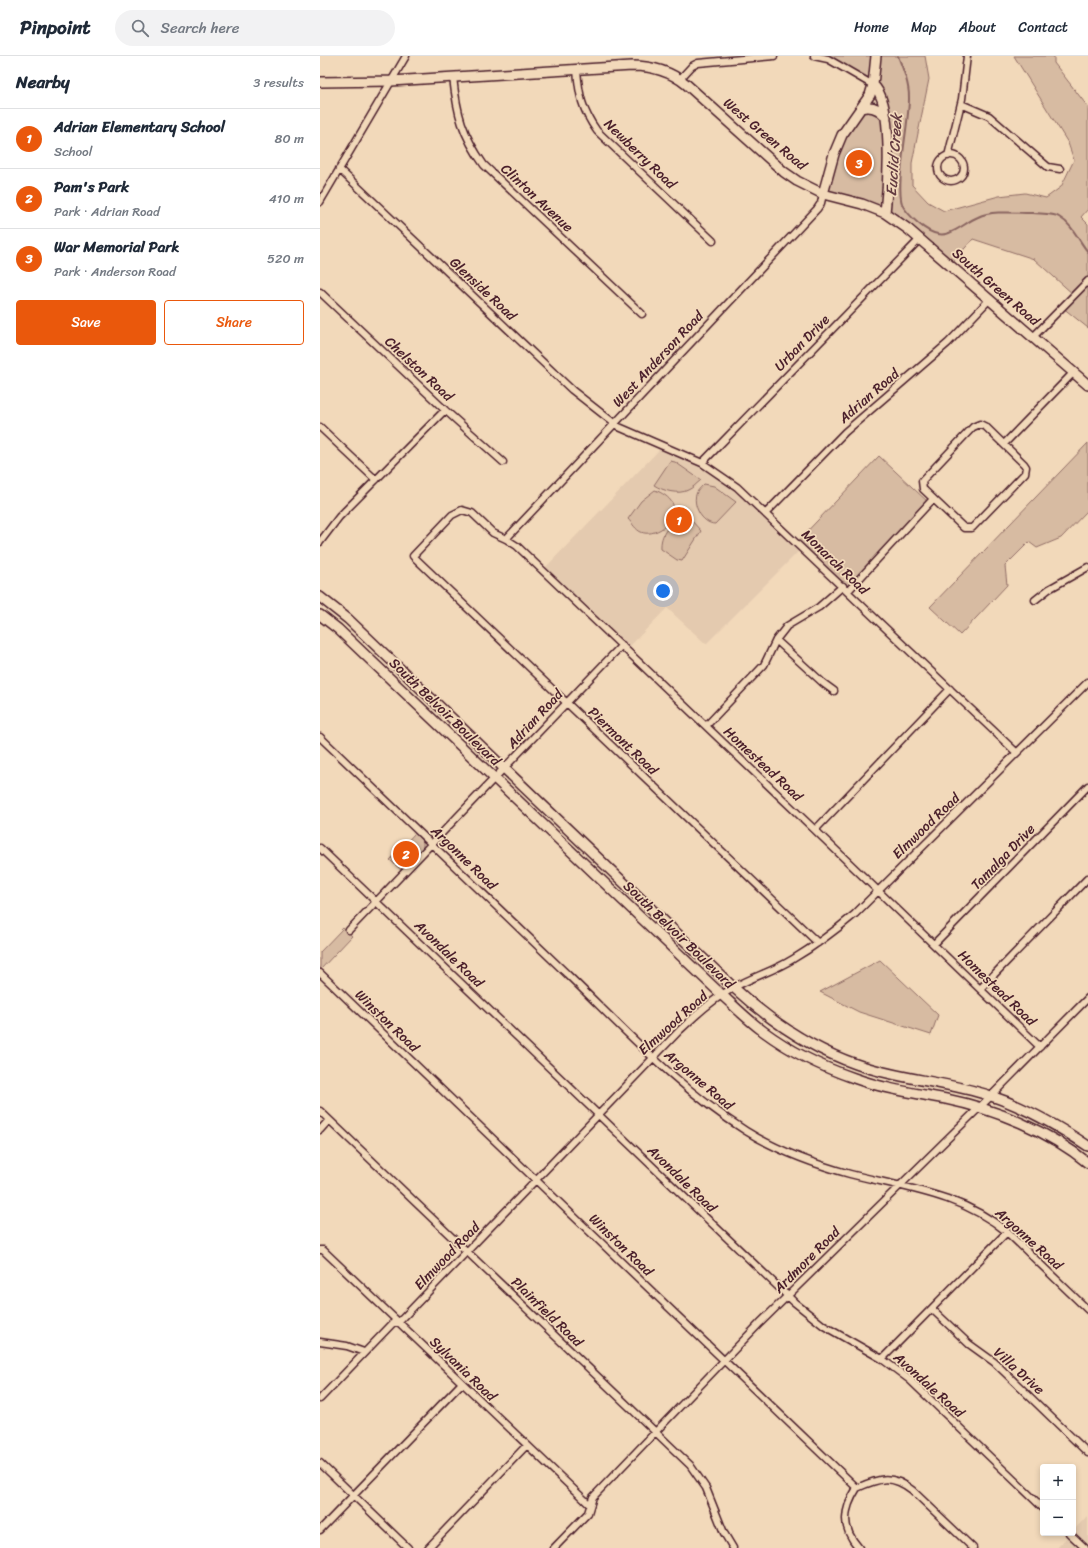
<!DOCTYPE html>
<meta charset="utf-8">
<style>
:root{--surface:#fff;--page:#f2f2f3;--text:#1f2937;--muted:#747a83;--line:#e0e1e3;--accent:#ea580c}
body{margin:0;font-family:Sriracha,sans-serif;background:var(--page);color:var(--text)}
.controls{position:absolute;right:12px;bottom:12px;display:grid;overflow:hidden;border-radius:4px;box-shadow:0 2px 6px #0003}
.controls button{width:36px;height:36px;display:grid;place-items:center;padding:0;border:0;border-bottom:1px solid var(--line);background:var(--surface);color:var(--text);font:20px sans-serif}
.you{position:absolute;left:343px;top:535px;width:14px;height:14px;margin:-10px;border:3px solid #fff;border-radius:50%;background:#1a73e8;box-shadow:0 0 0 6px #1a73e833}
.badge{display:grid;place-items:center;width:26px;height:26px;border-radius:50%;background:var(--accent);color:#fff;font-size:13px;font-weight:700}
.pin{position:absolute;translate:-50% -50%;border:2px solid #fff;box-shadow:0 1px 4px #0006}
.list{margin:0;padding:0;list-style:none}
h2{display:flex;justify-content:space-between;align-items:center;height:52px;margin:0;padding:0 16px;font-size:17px}
h2 small{font-size:13px;font-weight:400;color:var(--muted)}
.list li{display:grid;grid-template-columns:26px 1fr auto;gap:12px;align-items:center;box-sizing:border-box;height:60px;padding:0 16px;border-top:1px solid var(--line)}
.list b{display:block;font-size:15px;white-space:nowrap}
.list p{margin:0;font-size:13px;white-space:nowrap;color:var(--muted)}
.list em{font-size:13px;font-style:normal;color:var(--muted)}
.actions{display:flex;gap:8px;padding:12px 16px}
.actions a{flex:1;padding:9px 0;border:1px solid var(--accent);border-radius:4px;text-align:center;font-size:14px;color:var(--accent)}
.actions .main{background:var(--accent);color:#fff}
.icon{flex:none;width:22px;height:22px;fill:none;stroke:currentColor;stroke-width:2;stroke-linecap:round;stroke-linejoin:round}
.map{position:relative;flex:none;width:768px;height:1492px;overflow:hidden}
header{display:flex;align-items:center;gap:24px;box-sizing:border-box;height:56px;padding:0 20px;background:var(--surface);border-bottom:1px solid var(--line)}
header strong{font-size:19px}
nav{display:flex;gap:22px;margin-inline-start:auto;font-size:14px}
.search{width:280px;height:36px;background:var(--page);display:flex;align-items:center;gap:10px;box-sizing:border-box;padding:0 14px;border-radius:22px;color:var(--muted);font-size:15px}
main{display:flex}
aside{flex:1;background:var(--surface)}
.map>svg:first-child{display:block}
.built{fill:#e4caaf}
.green{fill:#d7bba2;stroke:#906d66}
.lines{fill:none;stroke-linecap:round;stroke-linejoin:round}
.stream{stroke:#8a6561;stroke-width:2}
.street-casing{stroke:#4a1f2b;stroke-width:9}
.secondary-casing{stroke:#4a1f2b;stroke-width:12}
.street{stroke:#f2d9ba;stroke-width:6}
.secondary{stroke:#f2d9ba;stroke-width:9}
.labels{text-anchor:middle;dominant-baseline:central;stroke-width:3.5;stroke-linejoin:round;paint-order:stroke}
.street-label{font-size:14px;fill:#4a1f2b;stroke:#f2d9ba}
.water-label{font-size:15px;font-style:italic;fill:#643c42;stroke:#f2d9ba}
</style>
<header>
<strong>Pinpoint</strong>
<div class="search"><svg class="icon" aria-label="search" viewBox="0 0 24 24"><circle cx="10" cy="10" r="6"/><path d="M15 15l6 6"/></svg>Search here</div>
<nav><a>Home</a><a>Map</a><a>About</a><a>Contact</a></nav>
</header>
<main>
<aside>
<h2>Nearby<small>3 results</small></h2>
<ul class="list">
<li><span class="badge">1</span><div><b>Adrian Elementary School</b><p>School</p></div><em>80 m</em></li>
<li><span class="badge">2</span><div><b>Pam's Park</b><p>Park · Adrian Road</p></div><em>410 m</em></li>
<li><span class="badge">3</span><div><b>War Memorial Park</b><p>Park · Anderson Road</p></div><em>520 m</em></li>
</ul>
<div class="actions"><a class="main">Save</a><a>Share</a></div>
</aside>
<div class="map">
<svg width="768" height="1492" viewBox="0 0 768 1492">
<rect width="100%" height="100%" fill="#f2d9ba"/>
<filter id="ink" filterUnits="userSpaceOnUse"><feTurbulence type="fractalNoise" baseFrequency=".025" numOctaves="2"/><feDisplacementMap in="SourceGraphic" scale="8" xChannelSelector="R" yChannelSelector="G"/><feConvolveMatrix kernelMatrix="1 2 1 2 8 2 1 2 1" color-interpolation-filters="sRGB"/></filter>
<g filter="url(#ink)">
<!-- built -->
<path class="built" d="M 341,392 L 376,408 L 407,428 L 479,495 L 386,588 L 347,552 L 310,590 L 296,580 L 225,512 Z
M 768,1459 L 768,1492 L 737,1492 L 751,1477 L 753,1477 L 753,1475 Z"/>
<!-- green -->
<path class="green" d="M 494,0 L 605,0 L 609,23 L 592,107 L 592,129 L 608,146 L 624,155 L 679,140 L 705,137 L 726,142 L 741,131 L 754,104 L 748,87 L 694,0 L 734,0 L 734,7 L 768,51 L 768,153 L 761,161 L 768,168 L 768,272 L 742,251 L 754,239 L 714,203 L 653,183 L 630,209 L 576,164 L 503,138 L 517,90 L 541,52 L 563,57 L 558,35 L 524,13 Z
M 768,387 L 768,454 L 741,482 L 717,492 L 709,486 L 685,510 L 687,529 L 640,579 L 610,551 Z
M 559,400 L 609,447 L 528,535 L 477,486 Z
M 350,405 L 355,406 L 381,424 C 377,427 373,432 368,434 C 359,439 343,435 334,429 Z
M 384,428 L 394,430 L 416,446 L 395,468 C 382,468 371,448 377,436 C 379,433 382,430 384,428 Z
M 335,434 C 377,451 339,484 321,476 C 316,474 312,467 308,463 L 321,445 Z
M 363,463 L 370,463 L 381,475 L 362,505 L 357,504 L 341,493 C 340,478 349,467 363,463 Z
M 95,777 L 103,786 L 103,791 L 82,815 L 70,804 Z
M 23,872 L 32,880 L 0,914 L 0,896 Z
M 560,904 L 618,959 L 611,979 L 539,956 L 500,936 Z"/>
<g class="lines">
<!-- stream -->
<path class="stream" d="M 578,0 C 583,13 589,27 589,41 C 590,63 573,138 584,152 C 593,164 613,184 629,177 C 640,173 648,165 658,161 C 672,154 697,157 713,157 C 720,158 733,157 739,161 C 753,169 758,184 768,196"/>
<!-- street casing -->
<g class="street-casing">
<path id="street" d="M 494,0 L 508,3 L 553,29
M 257,14 C 259,39 262,54 277,75 L 393,185
M 133,21 C 137,58 142,78 164,109 L 322,258
M 360,23 L 372,10 L 378,7 L 454,0
M 641,48 L 669,60 L 728,111 L 740,113
M618 112a13 13 0 1 1 26 0a13 13 0 1 1-26 0Z
M 628,100 L 642,43 L 647,0
M 19,113 L 252,334 L 299,371 L 382,407 L 417,431 L 697,697
M 0,146 L 86,0
M 0,236 L 125,354 L 183,406
M 713,281 L 768,225
M 660,368 L 666,371 L 704,408 L 706,411 L 705,417 L 652,472 L 644,472 L 603,433 L 602,425 L 653,371 Z
M 0,371 L 56,424
M 684,388 L 753,317
M 382,407 L 600,183
M 446,457 L 525,376 L 628,287 L 669,244
M 186,483 L 497,153 L 501,147 L 503,138
M 0,486 L 19,461 L 125,354
M 528,535 L 613,443
M 715,544 L 729,533 L 768,511
M 456,584 L 503,627 L 514,635
M 386,670 L 444,609 L 456,584 L 467,570 L 499,551 L 523,530
M 0,681 C 83,760 165,839 247,918 C 304,973 359,1033 426,1075 C 458,1095 494,1108 530,1118 C 585,1132 642,1138 687,1176 L 768,1254
M 495,774 L 630,633
M 0,792 L 474,1246 L 504,1270 L 562,1303 L 590,1324 L 723,1452
M 29,874 L 302,589
M 498,887 L 93,500 L 132,459 L 142,454 L 152,457 L 173,477 L 186,483 L 197,490 L 495,774 L 720,991
M 614,888 L 768,730
M 0,917 L 537,1432 C 523,1454 521,1472 539,1492
M 660,933 L 768,822
M 0,1055 L 370,1409 L 386,1432 L 404,1477 L 413,1492
M 0,1074 L 9,1064
M 0,1194 L 3,1194 L 270,1449
M 612,1253 L 649,1288 L 674,1306 L 768,1397
M 0,1286 L 27,1290 L 44,1296
M 562,1303 L 687,1176
M 0,1343 L 73,1267 L 80,1265 L 360,974 C 376,959 393,943 413,932 C 432,921 454,915 473,903 C 495,890 516,874 535,858 L 768,626
M 0,1407 L 88,1492
M 537,1432 C 559,1422 572,1418 592,1434 L 653,1492
M 0,1474 L 141,1328
M 749,1477 L 765,1492
M 108,1492 L 206,1390
M 234,1492 L 268,1457 L 273,1441 L 440,1267 L 671,1040 L 768,942"/>
</g>
<!-- secondary casing -->
<g class="secondary-casing">
<path id="secondary" d="M 0,26 L 71,25 L 312,10 C 332,10 350,15 366,28 L 464,116 L 477,125 L 503,138 L 542,148 L 565,157 L 588,173 L 768,329
M 553,29 C 574,45 568,132 565,157
M 541,52 C 551,49 559,52 566,61
M 503,138 L 514,98 L 522,79 L 550,39 L 553,29 L 556,0
M 0,541 L 28,563 L 413,931 C 449,964 490,992 536,1008 C 580,1024 627,1025 671,1040 C 705,1051 738,1070 768,1090
M 0,559 L 18,573 L 402,939 C 415,951 428,964 443,975 C 470,995 502,1011 534,1022 C 564,1033 595,1037 626,1043 C 675,1053 729,1075 768,1107"/>
</g>
<!-- street -->
<use href="#street" class="street"/>
<!-- secondary -->
<use href="#secondary" class="secondary"/>
</g>
</g>
<g class="labels">
<!-- street labels -->
<g class="street-label">
<text transform="translate(445 78) rotate(40)">West Green Road</text>
<text transform="translate(320 98) rotate(44)">Newberry Road</text>
<text transform="translate(217 142) rotate(43)">Clinton Avenue</text>
<text transform="translate(676 231) rotate(41)">South Green Road</text>
<text transform="translate(163 233) rotate(43)">Glenside Road</text>
<text transform="translate(482 287) rotate(-46)">Urban Drive</text>
<text transform="translate(338 303) rotate(-47)">West Anderson Road</text>
<text transform="translate(99 313) rotate(43)">Chelston Road</text>
<text transform="translate(549 340) rotate(-41)">Adrian Road</text>
<text transform="translate(515 506) rotate(44)">Monarch Road</text>
<text transform="translate(125 656) rotate(44)">South Belvoir Boulevard</text>
<text transform="translate(215 663) rotate(-47)">Adrian Road</text>
<text transform="translate(303 685) rotate(44)">Piermont Road</text>
<text transform="translate(443 708) rotate(43)">Homestead Road</text>
<text transform="translate(606 770) rotate(-44)">Elmwood Road</text>
<text transform="translate(683 801) rotate(-46)">Tamalga Drive</text>
<text transform="translate(144 802) rotate(44)">Argonne Road</text>
<text transform="translate(359 879) rotate(44)">South Belvoir Boulevard</text>
<text transform="translate(129 898) rotate(44)">Avondale Road</text>
<text transform="translate(677 932) rotate(44)">Homestead Road</text>
<text transform="translate(67 965) rotate(44)">Winston Road</text>
<text transform="translate(353 967) rotate(-42)">Elmwood Road</text>
<text transform="translate(379 1024) rotate(40)">Argonne Road</text>
<text transform="translate(362 1123) rotate(44)">Avondale Road</text>
<text transform="translate(709 1183) rotate(42)">Argonne Road</text>
<text transform="translate(301 1189) rotate(44)">Winston Road</text>
<text transform="translate(127 1200) rotate(-46)">Elmwood Road</text>
<text transform="translate(487 1204) rotate(-45)">Ardmore Road</text>
<text transform="translate(227 1256) rotate(44)">Plainfield Road</text>
<text transform="translate(143 1313) rotate(44)">Sylvania Road</text>
<text transform="translate(699 1315) rotate(42)">Villa Drive</text>
<text transform="translate(609 1329) rotate(42)">Avondale Road</text>
</g>
<!-- water labels -->
<g class="water-label">
<text transform="translate(574 99) rotate(-86)">Euclid Creek</text>
</g>
</g>
</svg>
<div class="controls">
<button>+</button>
<button>−</button>
</div>
<div class="you"></div>
<div class="pin badge" style="left:359px;top:464px">1</div>
<div class="pin badge" style="left:86px;top:798px">2</div>
<div class="pin badge" style="left:539px;top:107px">3</div>
</div>
</main>
